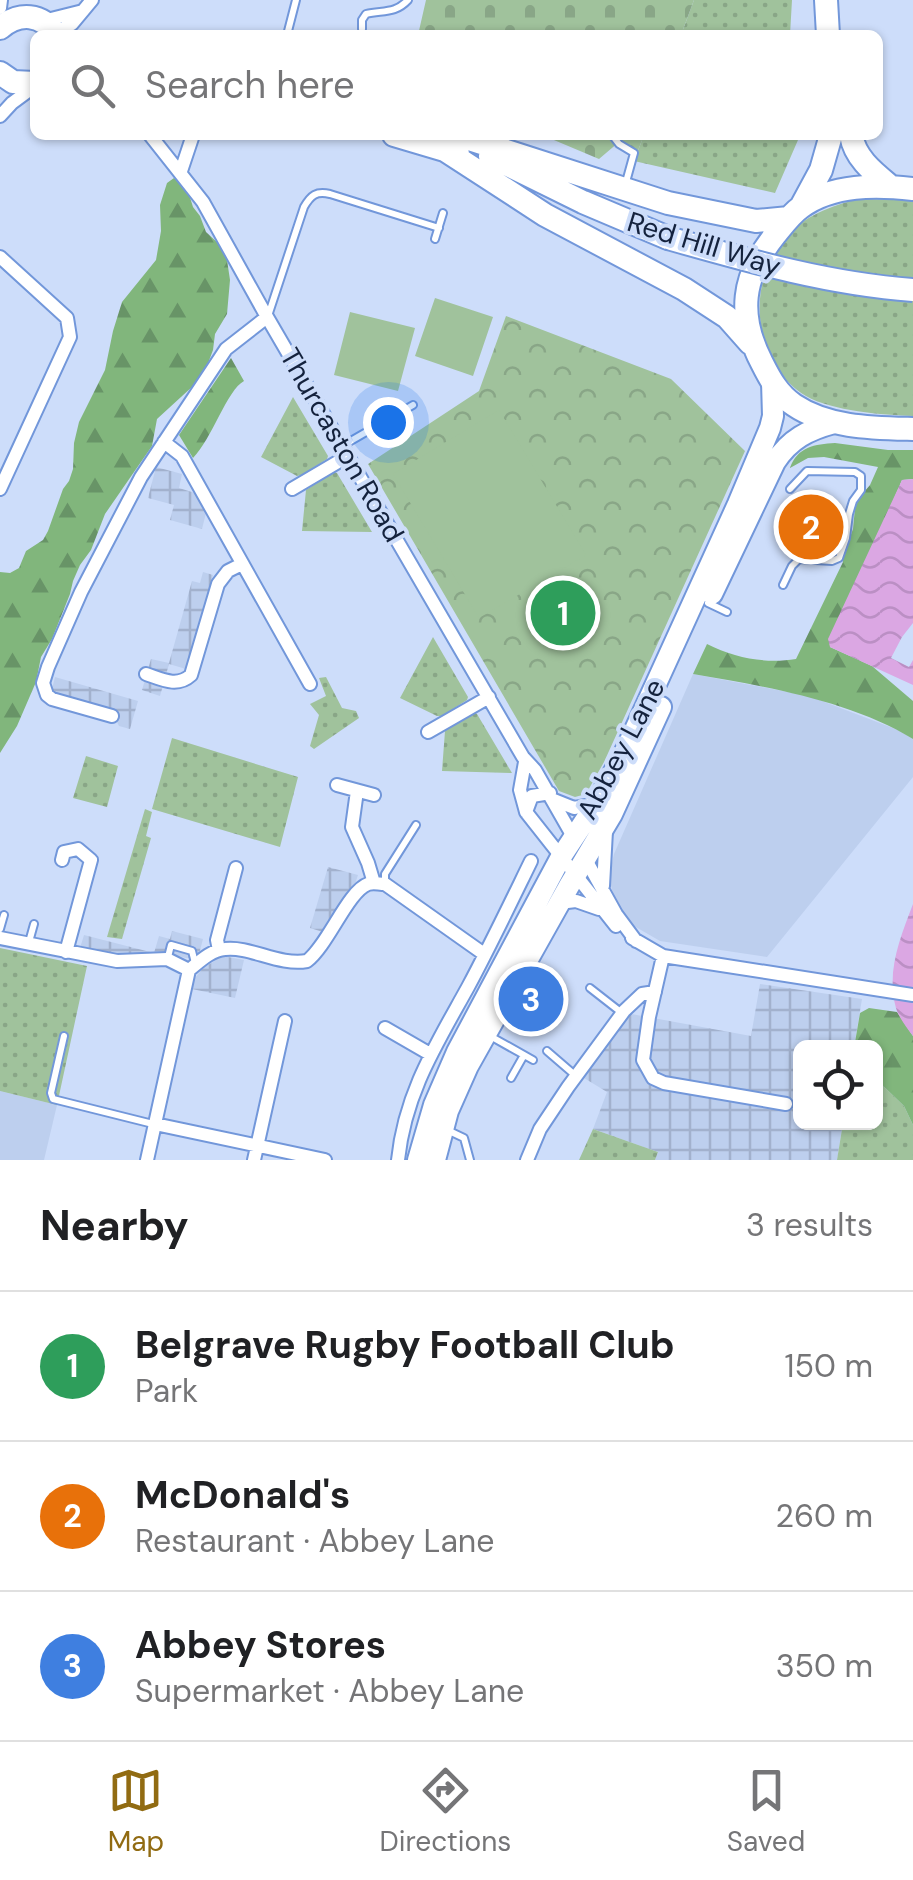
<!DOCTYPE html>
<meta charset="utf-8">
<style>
:root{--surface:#fff;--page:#f6f6f6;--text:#202124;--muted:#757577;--line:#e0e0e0;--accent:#916b12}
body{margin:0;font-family:"DM Sans",sans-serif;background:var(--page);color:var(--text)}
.controls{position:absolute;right:30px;bottom:30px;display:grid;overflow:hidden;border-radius:15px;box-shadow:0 2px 8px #0004}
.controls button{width:90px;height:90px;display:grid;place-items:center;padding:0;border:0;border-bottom:2px solid var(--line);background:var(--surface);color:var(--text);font:50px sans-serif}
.you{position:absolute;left:388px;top:422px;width:35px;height:35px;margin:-25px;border:8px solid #fff;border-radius:50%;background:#1a73e8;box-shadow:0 0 0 15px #1a73e833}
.badge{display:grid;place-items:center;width:65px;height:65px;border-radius:50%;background:var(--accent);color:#fff;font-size:32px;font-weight:700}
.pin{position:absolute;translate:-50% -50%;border:5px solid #fff;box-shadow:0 2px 10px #0006}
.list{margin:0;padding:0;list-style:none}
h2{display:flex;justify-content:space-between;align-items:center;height:130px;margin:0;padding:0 40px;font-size:42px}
h2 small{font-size:32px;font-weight:400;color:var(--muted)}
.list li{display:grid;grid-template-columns:65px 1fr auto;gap:30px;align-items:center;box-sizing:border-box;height:150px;padding:0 40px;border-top:2px solid var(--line)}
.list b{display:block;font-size:38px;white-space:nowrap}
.list p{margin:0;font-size:32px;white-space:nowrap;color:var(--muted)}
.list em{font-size:32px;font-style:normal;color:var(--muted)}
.icon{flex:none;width:55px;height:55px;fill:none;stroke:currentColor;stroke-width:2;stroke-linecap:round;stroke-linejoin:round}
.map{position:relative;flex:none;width:913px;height:1160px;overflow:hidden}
.search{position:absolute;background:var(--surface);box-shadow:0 2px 8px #0004;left:30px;right:30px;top:30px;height:110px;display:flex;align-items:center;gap:25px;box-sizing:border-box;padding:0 35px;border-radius:15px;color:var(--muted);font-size:38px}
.sheet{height:580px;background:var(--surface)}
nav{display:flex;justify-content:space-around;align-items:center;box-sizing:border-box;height:140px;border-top:2px solid var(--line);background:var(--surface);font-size:28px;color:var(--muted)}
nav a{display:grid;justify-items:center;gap:5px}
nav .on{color:var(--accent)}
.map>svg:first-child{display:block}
.built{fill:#bdcfee}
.industrial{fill:url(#industrial-grid)}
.grass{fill:url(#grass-dots)}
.forest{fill:url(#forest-firs)}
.cemetery{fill:url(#cemetery-stones)}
.park{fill:url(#park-crowns)}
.pitch{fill:#a0c29c}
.water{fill:url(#water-waves)}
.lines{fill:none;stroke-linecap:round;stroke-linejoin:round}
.lane-casing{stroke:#7297da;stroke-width:10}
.street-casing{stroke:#7297da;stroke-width:16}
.primary-casing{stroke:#7297da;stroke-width:24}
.highway-casing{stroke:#7297da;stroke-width:26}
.lane{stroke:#fff;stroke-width:6}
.street{stroke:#fff;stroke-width:12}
.primary{stroke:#fff;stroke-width:20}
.highway{stroke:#fff;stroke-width:22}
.highway-bridge-casing{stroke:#7297da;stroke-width:26;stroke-linecap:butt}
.highway-bridge{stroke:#fff;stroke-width:22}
.labels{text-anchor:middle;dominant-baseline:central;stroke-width:8;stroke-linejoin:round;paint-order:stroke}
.street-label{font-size:28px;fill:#14223d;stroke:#cdddfa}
</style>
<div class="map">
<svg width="913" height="1160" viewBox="0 0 913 1160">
<defs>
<pattern id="industrial-grid" width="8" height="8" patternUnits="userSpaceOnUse" patternTransform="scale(2.5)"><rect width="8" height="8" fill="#bdcfee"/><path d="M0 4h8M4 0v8" fill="none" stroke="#a2b1cd"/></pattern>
<pattern id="grass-dots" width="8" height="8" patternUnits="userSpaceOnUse" patternTransform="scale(2.5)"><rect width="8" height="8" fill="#a0c29c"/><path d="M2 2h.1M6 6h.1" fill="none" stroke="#89a687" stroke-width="1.8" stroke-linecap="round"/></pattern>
<pattern id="forest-firs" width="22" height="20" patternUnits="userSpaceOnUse" patternTransform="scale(2.5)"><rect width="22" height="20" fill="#81b67c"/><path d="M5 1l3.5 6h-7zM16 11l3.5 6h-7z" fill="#689467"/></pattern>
<pattern id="cemetery-stones" width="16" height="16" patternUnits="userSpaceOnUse" patternTransform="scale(2.5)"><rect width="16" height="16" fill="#a0c29c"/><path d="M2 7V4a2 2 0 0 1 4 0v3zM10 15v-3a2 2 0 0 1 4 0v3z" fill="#89a687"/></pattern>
<pattern id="park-crowns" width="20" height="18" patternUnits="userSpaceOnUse" patternTransform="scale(2.5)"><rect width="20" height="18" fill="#a0c29c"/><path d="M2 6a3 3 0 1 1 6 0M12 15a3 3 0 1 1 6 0" fill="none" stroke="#89a687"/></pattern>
<pattern id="water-waves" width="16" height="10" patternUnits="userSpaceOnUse" patternTransform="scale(2.5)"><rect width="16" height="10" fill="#dba7e3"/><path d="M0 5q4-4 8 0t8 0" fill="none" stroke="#bb8fc4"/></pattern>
</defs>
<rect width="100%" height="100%" fill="#cdddfa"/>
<!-- built -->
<path class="built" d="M 693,674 L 809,696 L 898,730 L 913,739 L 913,777 L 767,957 L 660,941 L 634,926 L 621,912 L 613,895 L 609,876 L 614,854 Z
M 0,1091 L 57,1105 L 44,1160 L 0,1160 Z"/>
<!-- industrial -->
<path class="industrial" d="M 156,467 L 182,474 L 179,488 L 195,493 L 206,513 L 202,529 L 170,520 L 174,505 L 148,498 Z
M 203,572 L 213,575 L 186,669 L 169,664 L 160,696 L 142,690 L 151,659 L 169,663 L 192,581 L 200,583 Z
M 55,677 L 138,701 L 130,729 L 119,726 L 116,720 L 118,712 L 51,693 Z
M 328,867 L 358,875 L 355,884 L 323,932 L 310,928 Z
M 172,931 L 203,939 L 198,958 L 186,958 L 167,953 L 117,955 L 80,948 L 84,935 L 154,953 L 159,936 L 170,939 Z
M 223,956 L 244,960 L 235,998 L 192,989 L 195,978 L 203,968 Z
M 760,984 L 862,999 L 854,1047 L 800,1048 L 800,1122 L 843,1123 L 837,1160 L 655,1160 L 658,1152 L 593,1129 L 607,1092 L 584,1078 L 626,1013 L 751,1036 Z"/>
<!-- grass -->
<path class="grass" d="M 694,0 L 792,0 L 790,35 L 681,35 Z
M 644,135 L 797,135 L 798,140 L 775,193 L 634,161 Z
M 858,199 L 913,200 L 913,416 C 883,415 832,411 806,396 C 753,364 745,285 784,239 C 803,216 831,206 858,199 Z
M 293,397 L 328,456 L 327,459 L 302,475 L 297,476 L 261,457 Z
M 334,472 L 337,473 L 372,532 L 302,531 L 306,490 Z
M 433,637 L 468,697 L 467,700 L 442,716 L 437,716 L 400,698 Z
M 326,677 L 342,708 L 356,711 L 359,718 L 314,749 L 310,746 L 319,715 L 310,704 L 326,696 L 319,678 Z
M 474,712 L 477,714 L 512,773 L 442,771 L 445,731 Z
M 172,738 L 298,777 L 280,847 L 152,809 Z
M 86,756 L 118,766 L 107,807 L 73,798 Z
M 145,809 L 152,812 L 146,836 L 151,838 L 122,939 L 107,937 Z
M 0,948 L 87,966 L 57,1105 L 0,1091 Z
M 876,1079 L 904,1106 L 913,1125 L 913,1160 L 837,1160 L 843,1123 L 876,1122 Z
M 593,1129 L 658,1152 L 655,1160 L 579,1160 Z"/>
<!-- forest -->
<path class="forest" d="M 174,178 L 187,188 L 193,207 L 200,216 L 206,232 L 219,244 L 227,260 L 230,280 L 227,314 L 215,334 L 213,350 L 207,366 L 193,386 L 157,419 L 152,446 L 105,514 L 91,550 L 80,565 L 73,581 L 70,594 L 52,639 L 41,657 L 36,682 L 17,726 L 0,753 L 0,572 L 10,573 L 19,568 L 26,551 L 43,540 L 48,531 L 63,489 L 69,481 L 73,469 L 74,443 L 79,422 L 105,370 L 113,331 L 122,302 L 156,260 L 161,231 L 160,205 L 167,183 Z
M 231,358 L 244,381 C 227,390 212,439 193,458 L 179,435 Z
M 835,443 L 888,450 L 913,450 L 913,479 L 902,480 L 830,647 L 872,666 L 913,701 L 913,739 C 851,701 764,686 693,674 L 707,644 C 735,658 765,664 796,659 L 843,562 L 843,557 L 853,529 L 855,508 L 859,498 L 870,485 L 878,467 L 824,457 L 808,458 L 790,468 C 797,447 815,444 835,443 Z
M 869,1008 L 897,1012 L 913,1036 L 913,1125 L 904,1106 L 876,1079 L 876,1048 L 854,1048 L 860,1013 Z"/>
<!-- cemetery -->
<path class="cemetery" d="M 426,0 L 694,0 L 681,35 L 418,35 Z
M 542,135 L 644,135 L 634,161 L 619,142 L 599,159 Z"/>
<!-- park -->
<path class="park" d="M 506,316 L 671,379 L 745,451 L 604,762 L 586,794 L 575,797 L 559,791 L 368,464 L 479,391 Z"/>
<!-- pitch -->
<path class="pitch" d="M 435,298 L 493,317 L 473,376 L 415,356 Z
M 350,312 L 415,328 L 398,391 L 334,375 Z
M 499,410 L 586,555 L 479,618 L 393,474 Z"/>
<!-- water -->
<path class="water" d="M 913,479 L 913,623 L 902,637 L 891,658 L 909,667 L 913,660 L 913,685 L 830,647 L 828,639 L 902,480 Z
M 913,904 L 913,1036 C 907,1028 899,1018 896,1008 C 886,972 900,938 913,904 Z"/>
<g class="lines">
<!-- lane casing -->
<g class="lane-casing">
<path id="lane" d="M 362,29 L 362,20 L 366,14 C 383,10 395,14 408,0
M 287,35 L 296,0
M 612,135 L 619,144 L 634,153 L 626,182
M 435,239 L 443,213
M 268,316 L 304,207 C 311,195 316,191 330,194 L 439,228
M 342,446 L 413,405
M 783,585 L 792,566 L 799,559 L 832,561 L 839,558 L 846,538 L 849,514 L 853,501 L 861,490 L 861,476 L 855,472 L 807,471 L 790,489
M 708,603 L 727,612
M 385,884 L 385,874 L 416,825
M 0,929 L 4,915
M 29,942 L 34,924
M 168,957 L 171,945 L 192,951 L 195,963
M 590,988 L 622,1013
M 64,1036 L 51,1093 L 53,1099 L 153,1124
M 490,1036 L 533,1060
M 547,1051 L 576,1076
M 511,1078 L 524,1055
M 445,1129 L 464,1138 L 470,1160"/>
</g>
<!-- street casing -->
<g class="street-casing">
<path id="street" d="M 0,8 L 1,0
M 43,21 L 83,11
M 55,33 L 72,24 L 92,0
M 0,116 L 12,103 L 35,86
M 150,135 L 203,202 L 267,317 L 523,757 L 535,770 L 575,840
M 181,171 L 193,135
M 0,257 L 67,318 L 70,337 L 0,489
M 164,442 L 182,456 L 310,684
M 292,489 L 348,456
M 146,674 C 161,679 177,688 191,675 L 218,584 L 228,571 L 242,564
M 112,716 L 52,699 L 47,695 L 43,683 L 48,667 L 81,592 L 141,477 L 226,349 L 267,317
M 428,732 L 489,697
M 525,762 L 520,790 L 526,812 L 616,926
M 337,785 L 374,795
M 357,791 L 352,827 L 368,863 L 374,883
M 554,800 L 574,808 L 595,804
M 526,812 L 532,796 L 550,793
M 585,858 L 616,914 L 636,941
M 62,860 L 64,852 L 78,849 L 91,860 L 66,952
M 603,886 L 606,831
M 559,903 L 576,901 L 599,909
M 0,938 L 117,961 L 167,959 L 189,970
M 632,938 L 663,956 L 913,995
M 219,950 L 217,940 L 236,868
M 663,956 L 649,1017 L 643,1060 L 653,1078 L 664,1083 L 786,1104
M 189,970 C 199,962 211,950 225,949 C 250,946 279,966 307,961 C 328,945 348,891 368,884 C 374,882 378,884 385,884 L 484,954
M 385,1028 L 430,1054
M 155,1124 L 325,1160
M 147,1160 L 189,970
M 254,1160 L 285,1021
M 398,1160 C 405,1093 436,1045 468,987 C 490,946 510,904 531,861
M 527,1160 L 540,1129 L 568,1087 L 624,1011 L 642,994 L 655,992"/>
</g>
<!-- primary casing -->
<g class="primary-casing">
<path id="primary" d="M 712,594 L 775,462 C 790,439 808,430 834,423
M 418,1160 L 434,1105 L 457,1052 L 561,857 L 596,804 L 624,754 L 738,504 L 770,428 L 773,416 L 772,382
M 435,1160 L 448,1111 L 468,1066 L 569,886 L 612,814 L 661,707"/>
</g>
<!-- highway casing -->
<g class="highway-casing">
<path id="highway" d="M 826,0 L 828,35
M 0,28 C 19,12 42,13 56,35
M 0,73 L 13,82 L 35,83
M 394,135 L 458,154
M 457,135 L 668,203 L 756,221 L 789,218
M 851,135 C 855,158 873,172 890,186
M 445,150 L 545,215 L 684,289 L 727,317 L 750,343
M 490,156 L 583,202 L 668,238
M 913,189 C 876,185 833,184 801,207 C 791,214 783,225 775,235 C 742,276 737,315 762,363 C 770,379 778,394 794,405 C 828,428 874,428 913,429
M 801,207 L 821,170 L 831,135"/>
</g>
<!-- lane -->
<use href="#lane" class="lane"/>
<!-- street -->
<use href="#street" class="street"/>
<!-- primary -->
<use href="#primary" class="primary"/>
<!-- highway -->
<use href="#highway" class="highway"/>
<!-- highway-bridge casing -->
<g class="highway-bridge-casing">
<path id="highway-bridge" d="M 668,238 C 749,261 829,284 913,290"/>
</g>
<!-- highway-bridge -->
<use href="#highway-bridge" class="highway-bridge"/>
</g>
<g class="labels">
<!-- street labels -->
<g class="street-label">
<text transform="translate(704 244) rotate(17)">Red Hill Way</text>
<text transform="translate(342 445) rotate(60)">Thurcaston Road</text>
<text transform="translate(621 749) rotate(-62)">Abbey Lane</text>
</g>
</g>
</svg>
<div class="controls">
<button><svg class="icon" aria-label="locate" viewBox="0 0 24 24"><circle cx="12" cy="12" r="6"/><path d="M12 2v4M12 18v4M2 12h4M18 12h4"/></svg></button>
</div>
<div class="you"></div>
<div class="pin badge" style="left:563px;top:613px;background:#2e9e5b">1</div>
<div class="pin badge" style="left:811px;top:527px;background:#e8710a">2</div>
<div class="pin badge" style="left:531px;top:999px;background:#3f7fe0">3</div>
<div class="search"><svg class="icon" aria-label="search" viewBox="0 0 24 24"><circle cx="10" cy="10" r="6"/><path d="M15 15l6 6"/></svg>Search here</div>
</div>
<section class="sheet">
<h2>Nearby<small>3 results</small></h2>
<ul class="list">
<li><span class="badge" style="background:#2e9e5b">1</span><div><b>Belgrave Rugby Football Club</b><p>Park</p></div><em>150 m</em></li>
<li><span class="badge" style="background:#e8710a">2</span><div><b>McDonald's</b><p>Restaurant · Abbey Lane</p></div><em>260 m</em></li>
<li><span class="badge" style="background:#3f7fe0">3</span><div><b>Abbey Stores</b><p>Supermarket · Abbey Lane</p></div><em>350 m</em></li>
</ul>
</section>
<nav>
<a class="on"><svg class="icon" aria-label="map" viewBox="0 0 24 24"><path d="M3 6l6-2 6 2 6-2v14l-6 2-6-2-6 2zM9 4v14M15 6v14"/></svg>Map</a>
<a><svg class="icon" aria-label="directions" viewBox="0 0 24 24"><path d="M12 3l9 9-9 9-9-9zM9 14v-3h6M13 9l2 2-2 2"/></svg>Directions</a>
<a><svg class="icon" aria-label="saved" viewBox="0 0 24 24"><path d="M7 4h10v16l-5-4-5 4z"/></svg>Saved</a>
</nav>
